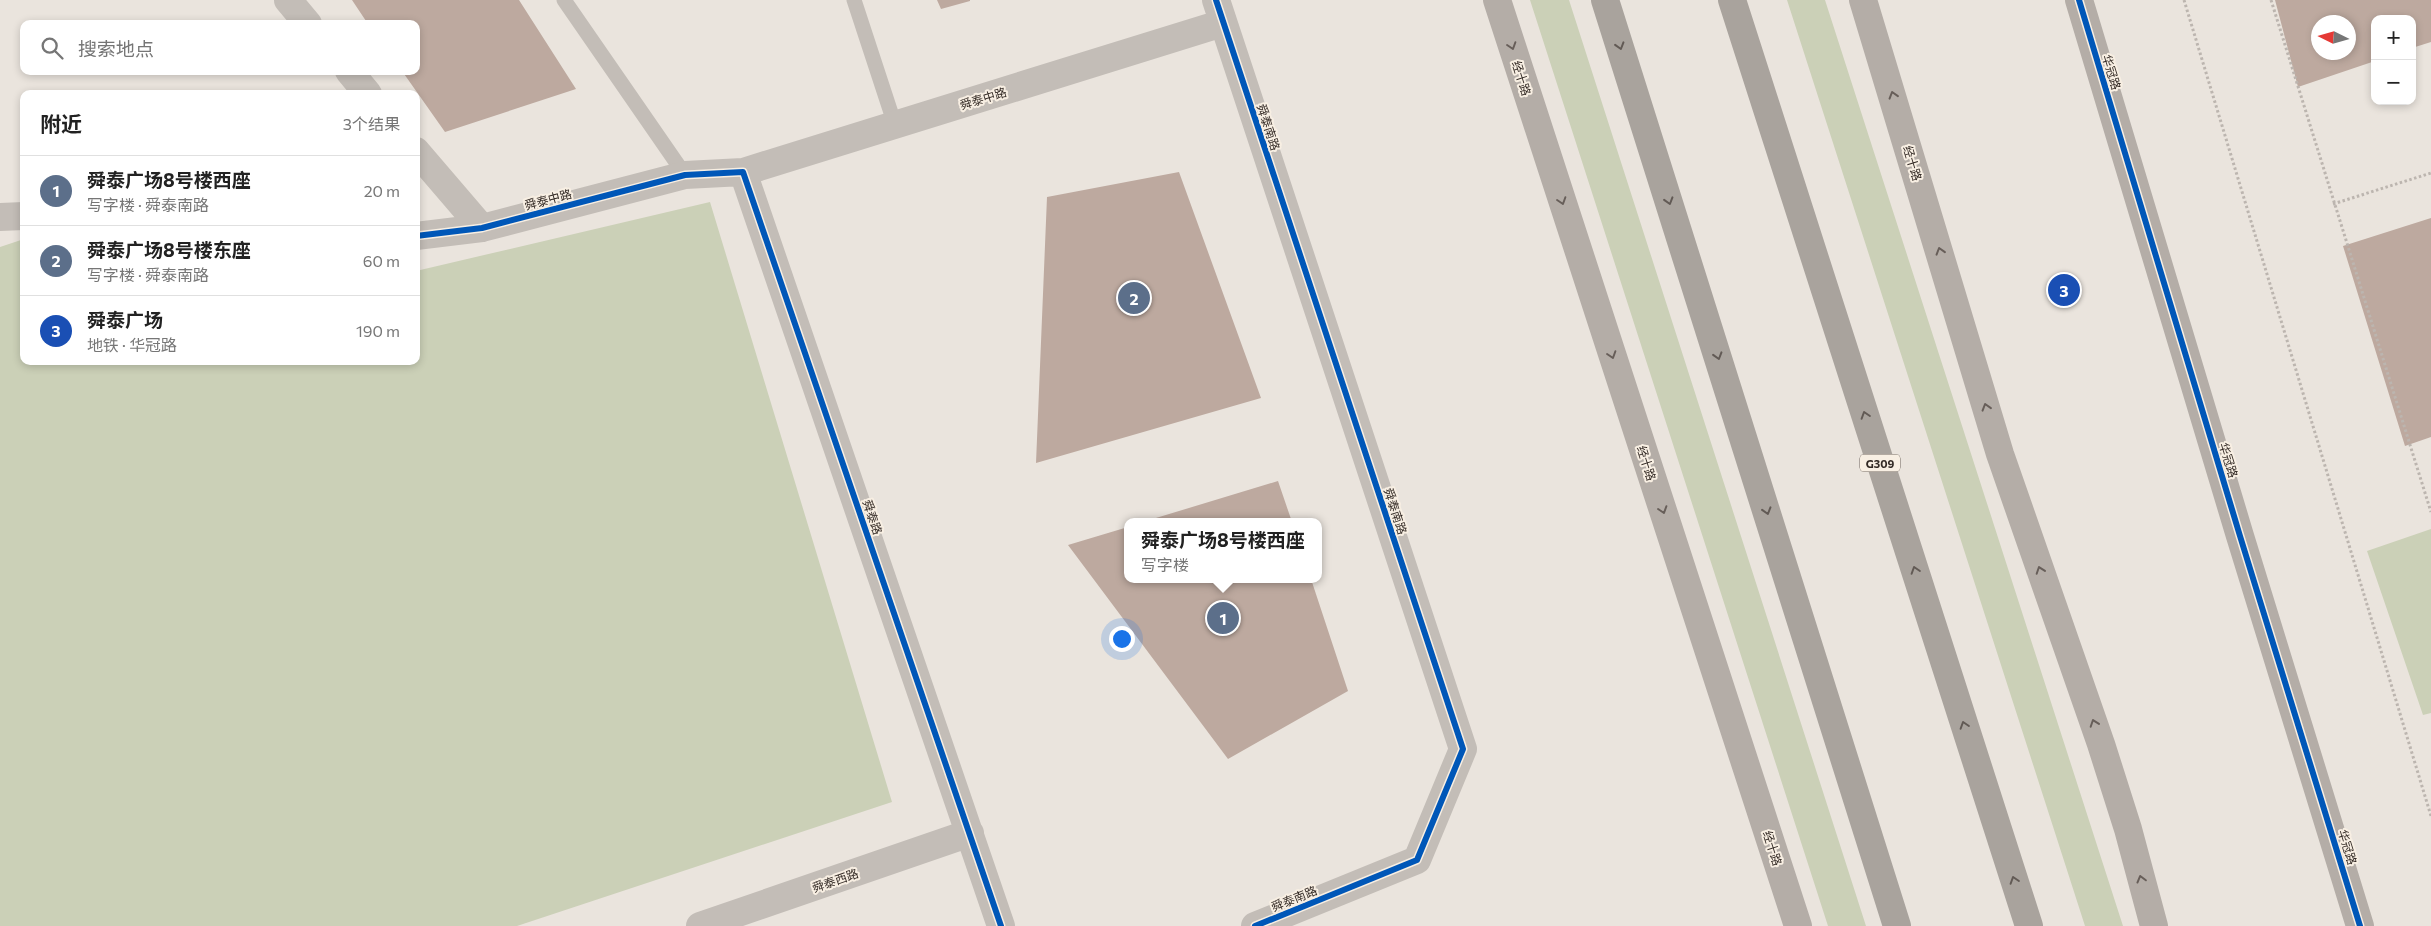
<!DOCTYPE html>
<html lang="zh">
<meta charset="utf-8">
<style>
:root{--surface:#fff;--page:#f6f6f6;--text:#222;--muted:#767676;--line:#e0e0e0;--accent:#7c3aed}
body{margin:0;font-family:Commissioner,"Noto Sans SC",sans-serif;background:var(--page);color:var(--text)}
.controls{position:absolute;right:15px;top:15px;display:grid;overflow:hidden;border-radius:10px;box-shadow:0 2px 8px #0003}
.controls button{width:45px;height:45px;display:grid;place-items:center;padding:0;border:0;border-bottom:1px solid var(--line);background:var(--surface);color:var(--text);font:25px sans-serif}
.compass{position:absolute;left:2311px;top:15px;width:45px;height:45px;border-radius:50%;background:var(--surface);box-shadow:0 2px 8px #0003;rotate:275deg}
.you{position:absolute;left:1121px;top:638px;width:18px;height:18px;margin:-12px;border:4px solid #fff;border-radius:50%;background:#1a73e8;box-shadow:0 0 0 8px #1a73e833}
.badge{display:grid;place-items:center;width:32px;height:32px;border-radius:50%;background:var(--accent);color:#fff;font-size:16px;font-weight:700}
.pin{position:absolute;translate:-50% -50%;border:2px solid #fff;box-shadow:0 1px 5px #0006}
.popup{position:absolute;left:1124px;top:518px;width:198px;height:65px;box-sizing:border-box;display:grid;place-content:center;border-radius:10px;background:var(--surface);filter:drop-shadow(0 1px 4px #0005);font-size:16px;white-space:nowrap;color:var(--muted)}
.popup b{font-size:19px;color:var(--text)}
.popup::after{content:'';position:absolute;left:50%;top:100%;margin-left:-10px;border:10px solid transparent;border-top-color:var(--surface)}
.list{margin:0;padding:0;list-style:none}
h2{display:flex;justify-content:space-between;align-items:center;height:65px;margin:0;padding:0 20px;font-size:21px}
h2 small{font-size:16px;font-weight:400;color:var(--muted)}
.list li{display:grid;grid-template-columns:32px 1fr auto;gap:15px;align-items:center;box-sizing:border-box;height:70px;padding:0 20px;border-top:1px solid var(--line)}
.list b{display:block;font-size:19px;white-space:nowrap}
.list p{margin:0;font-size:16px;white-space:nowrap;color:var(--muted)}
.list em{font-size:16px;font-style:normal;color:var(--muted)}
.icon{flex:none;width:28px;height:28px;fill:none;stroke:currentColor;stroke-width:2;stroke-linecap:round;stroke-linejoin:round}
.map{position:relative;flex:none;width:2431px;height:926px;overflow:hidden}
.search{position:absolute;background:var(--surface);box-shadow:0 2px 8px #0003;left:20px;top:20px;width:400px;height:55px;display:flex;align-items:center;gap:12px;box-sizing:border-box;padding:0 18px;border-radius:10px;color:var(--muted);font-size:19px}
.panel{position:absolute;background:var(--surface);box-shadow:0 2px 8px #0003;left:20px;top:90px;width:400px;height:275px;border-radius:10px}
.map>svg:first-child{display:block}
.green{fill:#cbd0b7}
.building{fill:#bda99f;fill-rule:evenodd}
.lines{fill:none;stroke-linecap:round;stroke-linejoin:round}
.path{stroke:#bcb5af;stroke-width:3;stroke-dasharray:2.5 2.5;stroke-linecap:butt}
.lane{stroke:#c3bdb7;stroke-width:15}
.street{stroke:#c3bdb7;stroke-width:28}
.secondary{stroke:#b4ada7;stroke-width:28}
.highway{stroke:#a9a39d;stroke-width:28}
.cycleway-casing{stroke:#f8efe3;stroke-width:9}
.cycleway{stroke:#0057b8;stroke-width:6}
.oneway{stroke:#675e59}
.oneway2{stroke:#625a55}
.labels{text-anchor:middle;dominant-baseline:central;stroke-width:4;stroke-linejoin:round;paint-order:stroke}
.shield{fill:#f8efe3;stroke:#6e655e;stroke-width:1}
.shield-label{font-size:11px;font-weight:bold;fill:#332a25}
.street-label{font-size:12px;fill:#332a25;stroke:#f8efe3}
</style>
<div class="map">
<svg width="2431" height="926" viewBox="0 0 2431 926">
<rect width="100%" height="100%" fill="#eae4dd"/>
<!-- green -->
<path class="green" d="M 1530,0 L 1569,0 L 1866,926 L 1828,926 Z
M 1787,0 L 1825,0 L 2123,926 L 2085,926 Z
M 710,202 L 892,802 L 517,926 L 0,926 L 0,247 L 24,239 L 24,361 L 416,361 L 416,271 Z
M 2431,529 L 2431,713 L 2423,715 L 2367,551 Z"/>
<!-- building -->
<path class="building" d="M 352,0 L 519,0 L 576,89 L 445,132 L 402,71 L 416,71 L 416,24 L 368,24 Z
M 937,0 L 970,0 L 970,1 L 941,9 Z
M 2275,0 L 2431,0 L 2431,42 L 2412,48 L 2412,19 L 2375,19 L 2375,61 L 2298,87 ZM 2318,22 L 2348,22 L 2348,52 L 2318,52 Z
M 1179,172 L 1261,398 L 1036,463 L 1047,197 Z
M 2431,218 L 2431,437 L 2405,446 L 2343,246 Z
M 1278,481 L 1292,522 L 1146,522 L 1146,521 Z
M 1128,527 L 1128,579 L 1311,579 L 1348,691 L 1228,759 L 1068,545 Z"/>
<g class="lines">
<!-- path -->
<path class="path" d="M 2184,0 L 2431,816
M 2271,0 L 2431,512
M 2333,204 L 2431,173"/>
<!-- lane -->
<path class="lane" d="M 564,0 L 685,175
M 854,0 L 895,125"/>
<!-- street -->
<path class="street" d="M 288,0 L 308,24
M 1216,0 L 1463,749 L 1417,860 L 1255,926
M 349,71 L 368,94
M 416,151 L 482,228
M 743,172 L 1223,23
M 0,217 L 24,216
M 416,236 L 482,228 L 685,175 L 743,172 L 1001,926
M 700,926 L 970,833"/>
<!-- secondary -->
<path class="secondary" d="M 1497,0 L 1798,926
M 1863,0 L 2000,454 L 2101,744 L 2128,829 L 2154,926
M 2079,0 L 2240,536 L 2360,926"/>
<!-- highway -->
<path class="highway" d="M 1605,0 L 1897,926
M 1732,0 L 2029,926"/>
<!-- cycleway casing -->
<g class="cycleway-casing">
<path id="cycleway" d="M 1216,0 L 1463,749 L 1417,860 L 1255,926
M 2079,0 L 2240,536 L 2360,926
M 416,236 L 482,228 L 685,175 L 743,172 L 1001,926"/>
</g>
<!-- cycleway -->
<use href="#cycleway" class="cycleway"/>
</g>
<!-- one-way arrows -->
<defs><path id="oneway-chevron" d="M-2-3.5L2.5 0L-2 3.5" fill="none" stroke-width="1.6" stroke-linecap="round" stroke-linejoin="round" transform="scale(1.25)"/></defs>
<g class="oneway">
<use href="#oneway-chevron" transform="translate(1512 46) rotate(72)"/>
<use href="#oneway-chevron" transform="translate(1893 95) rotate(-107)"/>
<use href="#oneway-chevron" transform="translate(1562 201) rotate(72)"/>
<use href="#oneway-chevron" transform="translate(1940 251) rotate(-107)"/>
<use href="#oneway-chevron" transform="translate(1612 355) rotate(72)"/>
<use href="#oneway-chevron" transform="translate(1986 407) rotate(-107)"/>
<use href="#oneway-chevron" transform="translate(1663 510) rotate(72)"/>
<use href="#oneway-chevron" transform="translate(2040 570) rotate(-109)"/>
<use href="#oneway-chevron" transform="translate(2094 723) rotate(-109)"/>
<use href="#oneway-chevron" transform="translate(2141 879) rotate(-105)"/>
</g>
<g class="oneway2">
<use href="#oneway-chevron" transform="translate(1620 46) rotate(73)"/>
<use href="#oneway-chevron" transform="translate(1669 201) rotate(73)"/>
<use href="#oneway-chevron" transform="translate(1718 356) rotate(73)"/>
<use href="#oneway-chevron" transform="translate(1865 415) rotate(-108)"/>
<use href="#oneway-chevron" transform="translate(1767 511) rotate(73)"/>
<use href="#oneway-chevron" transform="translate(1915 570) rotate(-108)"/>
<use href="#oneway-chevron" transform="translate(1964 725) rotate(-108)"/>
<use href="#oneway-chevron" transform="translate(2014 880) rotate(-108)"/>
</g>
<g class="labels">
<!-- shield labels -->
<rect class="shield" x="1860" y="454.5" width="40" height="17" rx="4"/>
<g class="shield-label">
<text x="1880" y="463">G309</text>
</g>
<!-- street labels -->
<g class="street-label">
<text transform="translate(2112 72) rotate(73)">华冠路</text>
<text transform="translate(1522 78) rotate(72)">经十路</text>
<text transform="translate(983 98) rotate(-17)">舜泰中路</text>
<text transform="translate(1269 127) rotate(72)">舜泰南路</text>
<text transform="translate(1913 163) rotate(73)">经十路</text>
<text transform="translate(548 199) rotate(-15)">舜泰中路</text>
<text transform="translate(2229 460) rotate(73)">华冠路</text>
<text transform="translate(1647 463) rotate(72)">经十路</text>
<text transform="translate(1396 511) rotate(72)">舜泰南路</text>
<text transform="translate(873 517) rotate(71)">舜泰路</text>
<text transform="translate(2348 847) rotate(73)">华冠路</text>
<text transform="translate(1773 848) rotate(72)">经十路</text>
<text transform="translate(835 880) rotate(-19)">舜泰西路</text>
<text transform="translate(1294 898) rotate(-22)">舜泰南路</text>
</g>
</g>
</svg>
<div class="controls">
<button>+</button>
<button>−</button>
</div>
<svg class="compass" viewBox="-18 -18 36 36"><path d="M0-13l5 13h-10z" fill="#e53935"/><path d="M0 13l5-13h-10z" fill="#767676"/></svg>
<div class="you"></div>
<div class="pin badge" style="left:1223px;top:618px;background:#5c6f8a">1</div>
<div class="popup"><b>舜泰广场8号楼西座</b>写字楼</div>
<div class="pin badge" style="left:1134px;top:298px;background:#5c6f8a">2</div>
<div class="pin badge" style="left:2064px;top:290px;background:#1a4fb4">3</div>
<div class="search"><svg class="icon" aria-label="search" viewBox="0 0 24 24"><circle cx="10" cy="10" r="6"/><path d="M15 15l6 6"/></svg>搜索地点</div>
<section class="panel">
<h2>附近<small>3个结果</small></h2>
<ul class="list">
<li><span class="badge" style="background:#5c6f8a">1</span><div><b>舜泰广场8号楼西座</b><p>写字楼 · 舜泰南路</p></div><em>20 m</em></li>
<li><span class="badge" style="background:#5c6f8a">2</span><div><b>舜泰广场8号楼东座</b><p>写字楼 · 舜泰南路</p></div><em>60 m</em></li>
<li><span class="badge" style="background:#1a4fb4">3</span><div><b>舜泰广场</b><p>地铁 · 华冠路</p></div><em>190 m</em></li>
</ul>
</section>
</div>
